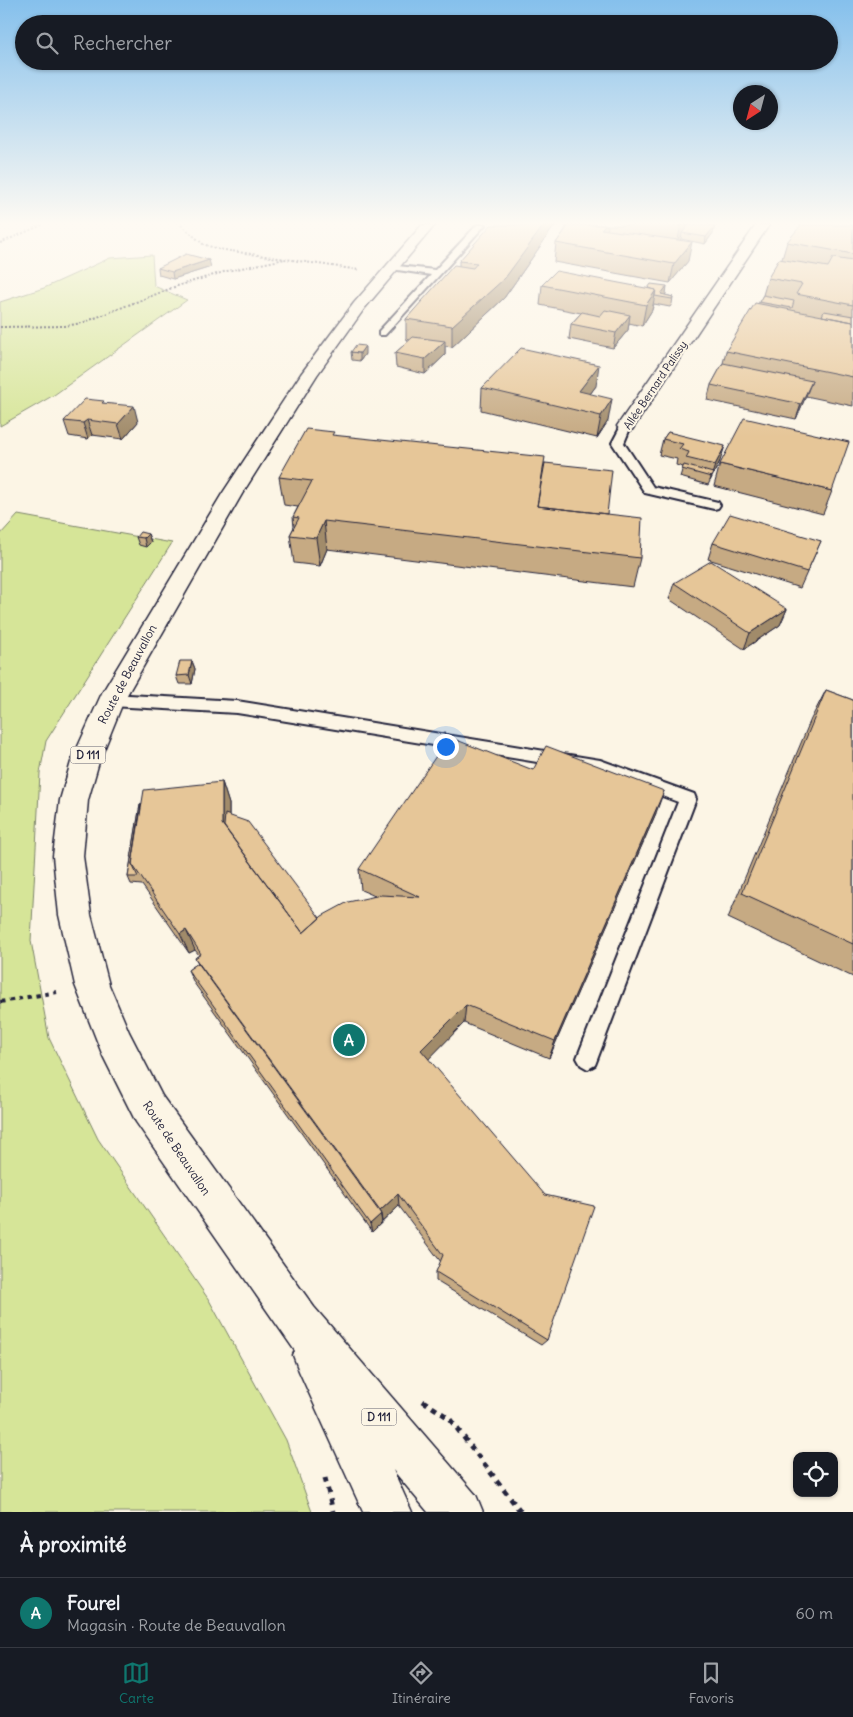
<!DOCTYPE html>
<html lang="fr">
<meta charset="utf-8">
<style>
:root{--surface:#171b24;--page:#20242c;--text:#f1f3f6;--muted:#9ea1a6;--line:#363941;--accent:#0f766e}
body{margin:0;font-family:Delius,sans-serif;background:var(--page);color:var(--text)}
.controls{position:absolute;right:15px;bottom:15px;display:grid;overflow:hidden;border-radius:10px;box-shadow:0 1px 4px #0004}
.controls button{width:45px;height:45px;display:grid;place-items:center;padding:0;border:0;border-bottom:1px solid var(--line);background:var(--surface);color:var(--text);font:25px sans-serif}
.compass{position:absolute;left:733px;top:85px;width:45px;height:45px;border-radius:50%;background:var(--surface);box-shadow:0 1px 4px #0004;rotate:216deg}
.you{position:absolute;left:445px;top:746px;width:18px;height:18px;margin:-12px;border:4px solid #fff;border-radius:50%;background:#1a73e8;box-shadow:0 0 0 8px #1a73e833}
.badge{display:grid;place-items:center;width:32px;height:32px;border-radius:50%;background:var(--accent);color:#fff;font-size:16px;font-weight:700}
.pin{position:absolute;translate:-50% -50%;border:2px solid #fff;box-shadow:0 1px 5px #0006}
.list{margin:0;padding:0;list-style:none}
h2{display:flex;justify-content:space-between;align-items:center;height:65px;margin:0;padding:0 20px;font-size:21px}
h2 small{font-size:16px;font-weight:400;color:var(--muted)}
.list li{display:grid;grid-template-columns:32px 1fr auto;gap:15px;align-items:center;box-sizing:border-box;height:70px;padding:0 20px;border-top:1px solid var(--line)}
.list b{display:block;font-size:19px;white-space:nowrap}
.list p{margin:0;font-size:16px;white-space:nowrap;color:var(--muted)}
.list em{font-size:16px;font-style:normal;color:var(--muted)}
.icon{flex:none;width:28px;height:28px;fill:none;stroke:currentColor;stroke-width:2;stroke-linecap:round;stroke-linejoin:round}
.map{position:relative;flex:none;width:853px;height:1512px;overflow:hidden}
.search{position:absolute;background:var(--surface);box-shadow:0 1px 4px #0004;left:15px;right:15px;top:15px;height:55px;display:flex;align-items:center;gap:12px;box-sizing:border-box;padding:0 18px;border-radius:28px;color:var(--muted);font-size:19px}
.sheet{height:135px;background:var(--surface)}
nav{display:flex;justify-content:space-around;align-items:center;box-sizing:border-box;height:70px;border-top:1px solid var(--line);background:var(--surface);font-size:14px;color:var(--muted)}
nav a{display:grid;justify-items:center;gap:2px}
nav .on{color:var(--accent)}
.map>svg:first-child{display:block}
.green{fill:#d6e598;stroke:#7c846a}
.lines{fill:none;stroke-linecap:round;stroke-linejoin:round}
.lane-casing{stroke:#22223b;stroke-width:4}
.street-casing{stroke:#22223b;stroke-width:3}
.primary-casing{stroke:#22223b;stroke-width:3}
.path-far2{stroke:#22223b;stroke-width:2;stroke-dasharray:2 2;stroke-linecap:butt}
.path-far1{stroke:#22223b;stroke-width:4;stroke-dasharray:4.5 4.5;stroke-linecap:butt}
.path{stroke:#22223b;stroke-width:5;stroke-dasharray:5.5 5.5;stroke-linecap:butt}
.lane{fill:#fcf5e5;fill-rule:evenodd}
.street{fill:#fcf5e5;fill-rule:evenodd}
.primary{fill:#fcf5e5;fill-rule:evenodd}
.wall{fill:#c6aa83;stroke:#22223b}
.shaded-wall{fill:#a18b6a;stroke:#22223b}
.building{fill:#e6c698;stroke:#22223b}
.labels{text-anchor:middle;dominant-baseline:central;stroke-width:4;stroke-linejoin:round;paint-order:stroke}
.far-street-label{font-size:11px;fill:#22223b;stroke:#fcf5e5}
.shield{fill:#fcf5e5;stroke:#63616e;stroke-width:1}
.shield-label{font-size:11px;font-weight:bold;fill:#22223b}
.street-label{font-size:12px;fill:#22223b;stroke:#fcf5e5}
</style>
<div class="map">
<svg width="853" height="1512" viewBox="0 0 853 1512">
<rect width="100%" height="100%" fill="#fcf5e5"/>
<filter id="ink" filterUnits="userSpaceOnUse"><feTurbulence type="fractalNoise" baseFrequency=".02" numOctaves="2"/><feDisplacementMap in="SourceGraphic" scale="10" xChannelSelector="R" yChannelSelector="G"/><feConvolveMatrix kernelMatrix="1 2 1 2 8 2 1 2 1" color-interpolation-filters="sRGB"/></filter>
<g filter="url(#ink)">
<!-- green -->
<path class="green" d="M 152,255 L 154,286 L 187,300 L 54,395 L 0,426 L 0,302 L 44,288 L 110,258 Z
M 18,515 L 172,543 L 46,741 L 40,773 L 31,941 L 49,1038 L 98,1139 L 209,1300 L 286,1440 L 312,1512 L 0,1512 L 0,535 Z"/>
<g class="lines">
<!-- lane casing -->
<g class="lane-casing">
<path id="lane" d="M 477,225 L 485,225 L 385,335 L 379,335 L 379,331 L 431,275 L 391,269 L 388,269 L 388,265 L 435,270 Z
M 626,423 L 631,426 L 624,443 L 653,487 L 718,502 L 720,505 L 718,508 L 714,509 L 645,493 L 612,443 L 621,426 Z
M 111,694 L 237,701 L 600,760 L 694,794 L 696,799 L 595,1065 L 588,1069 L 581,1065 L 577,1058 L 678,802 L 598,772 L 237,713 L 111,706 L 106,704 L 103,700 L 106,696 Z"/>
</g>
<!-- street casing -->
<g class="street-casing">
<path id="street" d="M 756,225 L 769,225 L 632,430 L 620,430 L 617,426 Z"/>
</g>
<!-- primary casing -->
<g class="primary-casing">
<path id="primary" d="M 422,225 L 435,225 L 364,309 L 317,375 L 242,494 L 124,700 L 99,762 L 88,800 L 83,856 L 91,915 L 109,985 L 129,1032 L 162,1096 L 314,1307 L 476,1495 L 483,1512 L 428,1512 L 393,1470 L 412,1512 L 363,1512 L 299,1371 L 293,1355 L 295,1351 L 136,1122 L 103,1056 L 75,985 L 59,915 L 53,856 L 60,800 L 71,762 L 102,693 L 222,494 L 301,374 L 354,303 Z"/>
</g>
<!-- path-far2 -->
<path class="path-far2" d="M 181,225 L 203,244 L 218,249 L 359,270
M 0,243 L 42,225
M 0,327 L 65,326 L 82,323 L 177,286 L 227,271 L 285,259"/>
<!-- path-far1 -->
<path class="path-far1" d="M 0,1002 L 57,992"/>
<!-- path -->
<path class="path" d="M 423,1401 L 449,1418 L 521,1512
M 325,1478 L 333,1512"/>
<!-- lane -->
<use href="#lane" class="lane"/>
<!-- street -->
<use href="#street" class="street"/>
<!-- primary -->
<use href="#primary" class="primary"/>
</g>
<!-- wall -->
<path class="wall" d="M 555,225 L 504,298 L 452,347 L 445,346 L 445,355 L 425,374 L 396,367 L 395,353 L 410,340 L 406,339 L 406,319 L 459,266 L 459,261 Z
M 566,225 L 710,225 L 713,233 L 705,244 L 681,239 L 680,240 L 688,261 L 670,283 L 554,262 L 556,243 L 565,230 Z
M 853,225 L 853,406 L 806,396 L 796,419 L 707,400 L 711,385 L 723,363 L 726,351 L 758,304 L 763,295 L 768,278 L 782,259 L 787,242 Z
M 211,267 L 173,279 L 159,275 L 158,268 Z
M 542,285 L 666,294 L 665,295 L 673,297 L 672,304 L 670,307 L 654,304 L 652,310 L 642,326 L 629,323 L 628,330 L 613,348 L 569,339 L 571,324 L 581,313 L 540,305 Z
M 351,352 L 365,354 L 360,361 L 352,360 Z
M 596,386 L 590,394 L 608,421 L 597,438 L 481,410 L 482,388 Z
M 104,403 L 138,422 L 123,439 L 92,435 L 88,439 L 69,436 L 64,421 Z
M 668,432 L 720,461 L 708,485 L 680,477 L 683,467 L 676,465 L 677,459 L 659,455 L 663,439 Z
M 335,436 L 545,463 L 607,514 L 640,558 L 633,587 L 327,549 L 320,566 L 294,563 L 290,535 L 294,527 L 293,517 L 298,507 L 284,505 L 279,477 Z
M 720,464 L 832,491 L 823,514 L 714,486 Z
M 148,534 L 151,542 L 146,547 L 139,545 L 136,537 Z
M 821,541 L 800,588 L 708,559 L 713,543 Z
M 674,583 L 787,609 L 780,625 L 744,649 L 669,599 Z
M 192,661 L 195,669 L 192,684 L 179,684 L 176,676 Z
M 826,690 L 853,700 L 853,977 L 728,918 L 811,719 Z
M 533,770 L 656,813 L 549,1058 L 464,1023 L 428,1059 L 547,1340 L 541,1345 L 436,1281 L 436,1272 L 441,1262 L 399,1206 L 372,1232 L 194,983 L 188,970 L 198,963 L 195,958 L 199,955 L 195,950 L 189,953 L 142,885 L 131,884 L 128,877 L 140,805 L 222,782 L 229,804 L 229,815 L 320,918 L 375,896 L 361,890 L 359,869 Z"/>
<!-- shaded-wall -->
<path class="shaded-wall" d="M 544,225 L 555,225 L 504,298 L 452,347 L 452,326 Z
M 605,225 L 608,225 L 606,241 L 600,231 Z
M 681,225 L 692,225 L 682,233 L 681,239 L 677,244 Z
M 715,226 L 713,233 L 705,244 L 706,237 Z
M 692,242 L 688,261 L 670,283 L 674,264 Z
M 209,260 L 211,267 L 173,279 L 172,272 Z
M 667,286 L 666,294 L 663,298 L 661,294 Z
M 656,290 L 652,310 L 642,326 L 646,305 Z
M 630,315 L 628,330 L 613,348 L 616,333 Z
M 445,341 L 445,355 L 425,374 L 425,359 Z
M 365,346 L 365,354 L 360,361 L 360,353 Z
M 599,365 L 596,386 L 578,410 L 579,391 Z
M 812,381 L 806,396 L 796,419 L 801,404 Z
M 612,399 L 608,421 L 597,438 L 601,416 Z
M 134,406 L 138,422 L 123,439 L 118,424 Z
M 87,420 L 92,435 L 88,439 L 83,423 Z
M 725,446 L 720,461 L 710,481 L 715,465 Z
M 324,521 L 327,549 L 320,566 L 316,538 Z
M 148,534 L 151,542 L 146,547 L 144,538 Z
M 787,609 L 780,625 L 744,649 L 750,633 Z
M 192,661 L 195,669 L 192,684 L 189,675 Z
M 222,782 L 229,804 L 229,836 L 222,824 Z
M 664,791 L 656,813 L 549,1058 L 555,1041 Z
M 186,930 L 195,950 L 189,953 L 180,934 Z
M 466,1005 L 464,1023 L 421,1067 L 421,1050 Z
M 398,1194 L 399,1206 L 382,1222 L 380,1211 Z
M 381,1214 L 382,1222 L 372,1232 L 370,1224 Z"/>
<!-- building -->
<path class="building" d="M 491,225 L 544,225 L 505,278 L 452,326 L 406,319 L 454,265 L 473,268 L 477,263 L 459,261 Z
M 569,225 L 605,225 L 601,229 L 692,242 L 674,264 L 556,243 Z
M 689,225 L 710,225 L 715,226 L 706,237 L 682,233 Z
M 801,225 L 853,225 L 853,254 L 787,242 Z
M 186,254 L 209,260 L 172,272 L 158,268 Z
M 833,258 L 853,261 L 853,305 L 796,294 L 802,284 L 768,278 L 779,259 L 828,267 Z
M 556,271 L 656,290 L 646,305 L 542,285 Z
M 651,284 L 667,286 L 661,294 L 673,297 L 672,299 L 655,296 L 656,290 L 648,288 Z
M 763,295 L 794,301 L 792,308 L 759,302 Z
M 755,303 L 853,322 L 853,377 L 726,351 Z
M 605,310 L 630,315 L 616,333 L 571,324 L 582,312 L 600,316 Z
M 824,311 L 853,316 L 853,322 L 822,316 Z
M 413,337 L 445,341 L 425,359 L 395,353 Z
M 356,345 L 365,346 L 360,353 L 351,352 Z
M 521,348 L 599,365 L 579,391 L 612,399 L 601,416 L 482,388 Z
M 723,363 L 812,381 L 801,404 L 711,385 Z
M 85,399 L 104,401 L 102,403 L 134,406 L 118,424 L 87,420 L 83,423 L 64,421 Z
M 744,418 L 849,442 L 832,491 L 720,464 Z
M 306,429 L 334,432 L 332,435 L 545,457 L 537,506 L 642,518 L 640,558 L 324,521 L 316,538 L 290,535 L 299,518 L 293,517 L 312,481 L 279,477 Z
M 668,432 L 725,446 L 715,465 L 686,458 L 689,452 L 679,449 L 683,444 L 663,439 Z
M 545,463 L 612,470 L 607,514 L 537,506 Z
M 684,465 L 713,473 L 711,477 L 682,469 Z
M 730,514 L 821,541 L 807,572 L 713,543 Z
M 140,532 L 148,534 L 144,538 L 136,537 Z
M 711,561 L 787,609 L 750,633 L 674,583 Z
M 180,661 L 192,661 L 189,675 L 176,676 Z
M 826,690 L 853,700 L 853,944 L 742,893 Z
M 449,737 L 533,770 L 546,746 L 664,791 L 555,1041 L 466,1005 L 421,1050 L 545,1195 L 594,1206 L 547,1340 L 436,1272 L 443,1255 L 398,1194 L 380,1211 L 195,958 L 201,954 L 186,930 L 180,934 L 132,864 L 144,790 L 222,782 L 222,824 L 303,933 L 322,916 L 348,902 L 381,895 L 420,897 L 359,869 Z
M 140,805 L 141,805 L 132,864 L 138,877 L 128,877 Z
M 225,814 L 248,822 L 320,918 L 303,933 L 224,826 Z
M 198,963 L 381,1214 L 370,1224 L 188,970 Z"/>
</g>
<!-- sky -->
<linearGradient id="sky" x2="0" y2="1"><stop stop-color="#85c0ec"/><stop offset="0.51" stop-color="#fefaf3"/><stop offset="1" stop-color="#fefaf3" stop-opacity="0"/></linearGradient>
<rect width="853" height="437" fill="url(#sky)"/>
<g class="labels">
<!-- far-street labels -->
<g class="far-street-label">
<text transform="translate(655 385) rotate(-56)">Allée Bernard Palissy</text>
</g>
<!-- shield labels -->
<g class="shield">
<rect x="70.5" y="746.5" width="35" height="17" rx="4"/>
<rect x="361.5" y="1408.5" width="35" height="17" rx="4"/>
</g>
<g class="shield-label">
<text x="88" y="755">D 111</text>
<text x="379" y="1417">D 111</text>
</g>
<!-- street labels -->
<g class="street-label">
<text transform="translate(127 674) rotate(-62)">Route de Beauvallon</text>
<text transform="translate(177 1148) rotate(56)">Route de Beauvallon</text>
</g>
</g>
</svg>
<div class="controls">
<button><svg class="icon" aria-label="locate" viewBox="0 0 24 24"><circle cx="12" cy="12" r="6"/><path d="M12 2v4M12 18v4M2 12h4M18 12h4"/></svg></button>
</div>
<svg class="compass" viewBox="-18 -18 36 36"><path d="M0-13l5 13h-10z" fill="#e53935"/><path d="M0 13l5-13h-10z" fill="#9ea1a6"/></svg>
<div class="you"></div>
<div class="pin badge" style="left:349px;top:1040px">A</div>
<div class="search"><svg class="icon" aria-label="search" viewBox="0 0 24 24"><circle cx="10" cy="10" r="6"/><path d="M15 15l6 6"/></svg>Rechercher</div>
</div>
<section class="sheet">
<h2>À proximité<small></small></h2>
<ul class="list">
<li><span class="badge">A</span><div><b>Fourel</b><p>Magasin · Route de Beauvallon</p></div><em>60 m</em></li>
</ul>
</section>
<nav>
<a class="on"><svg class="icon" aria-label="map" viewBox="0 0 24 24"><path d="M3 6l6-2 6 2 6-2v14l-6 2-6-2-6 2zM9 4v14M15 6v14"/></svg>Carte</a>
<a><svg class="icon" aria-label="directions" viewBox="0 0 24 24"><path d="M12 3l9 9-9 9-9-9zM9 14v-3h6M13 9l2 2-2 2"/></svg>Itinéraire</a>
<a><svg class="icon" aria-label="saved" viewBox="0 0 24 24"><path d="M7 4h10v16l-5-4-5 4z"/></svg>Favoris</a>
</nav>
